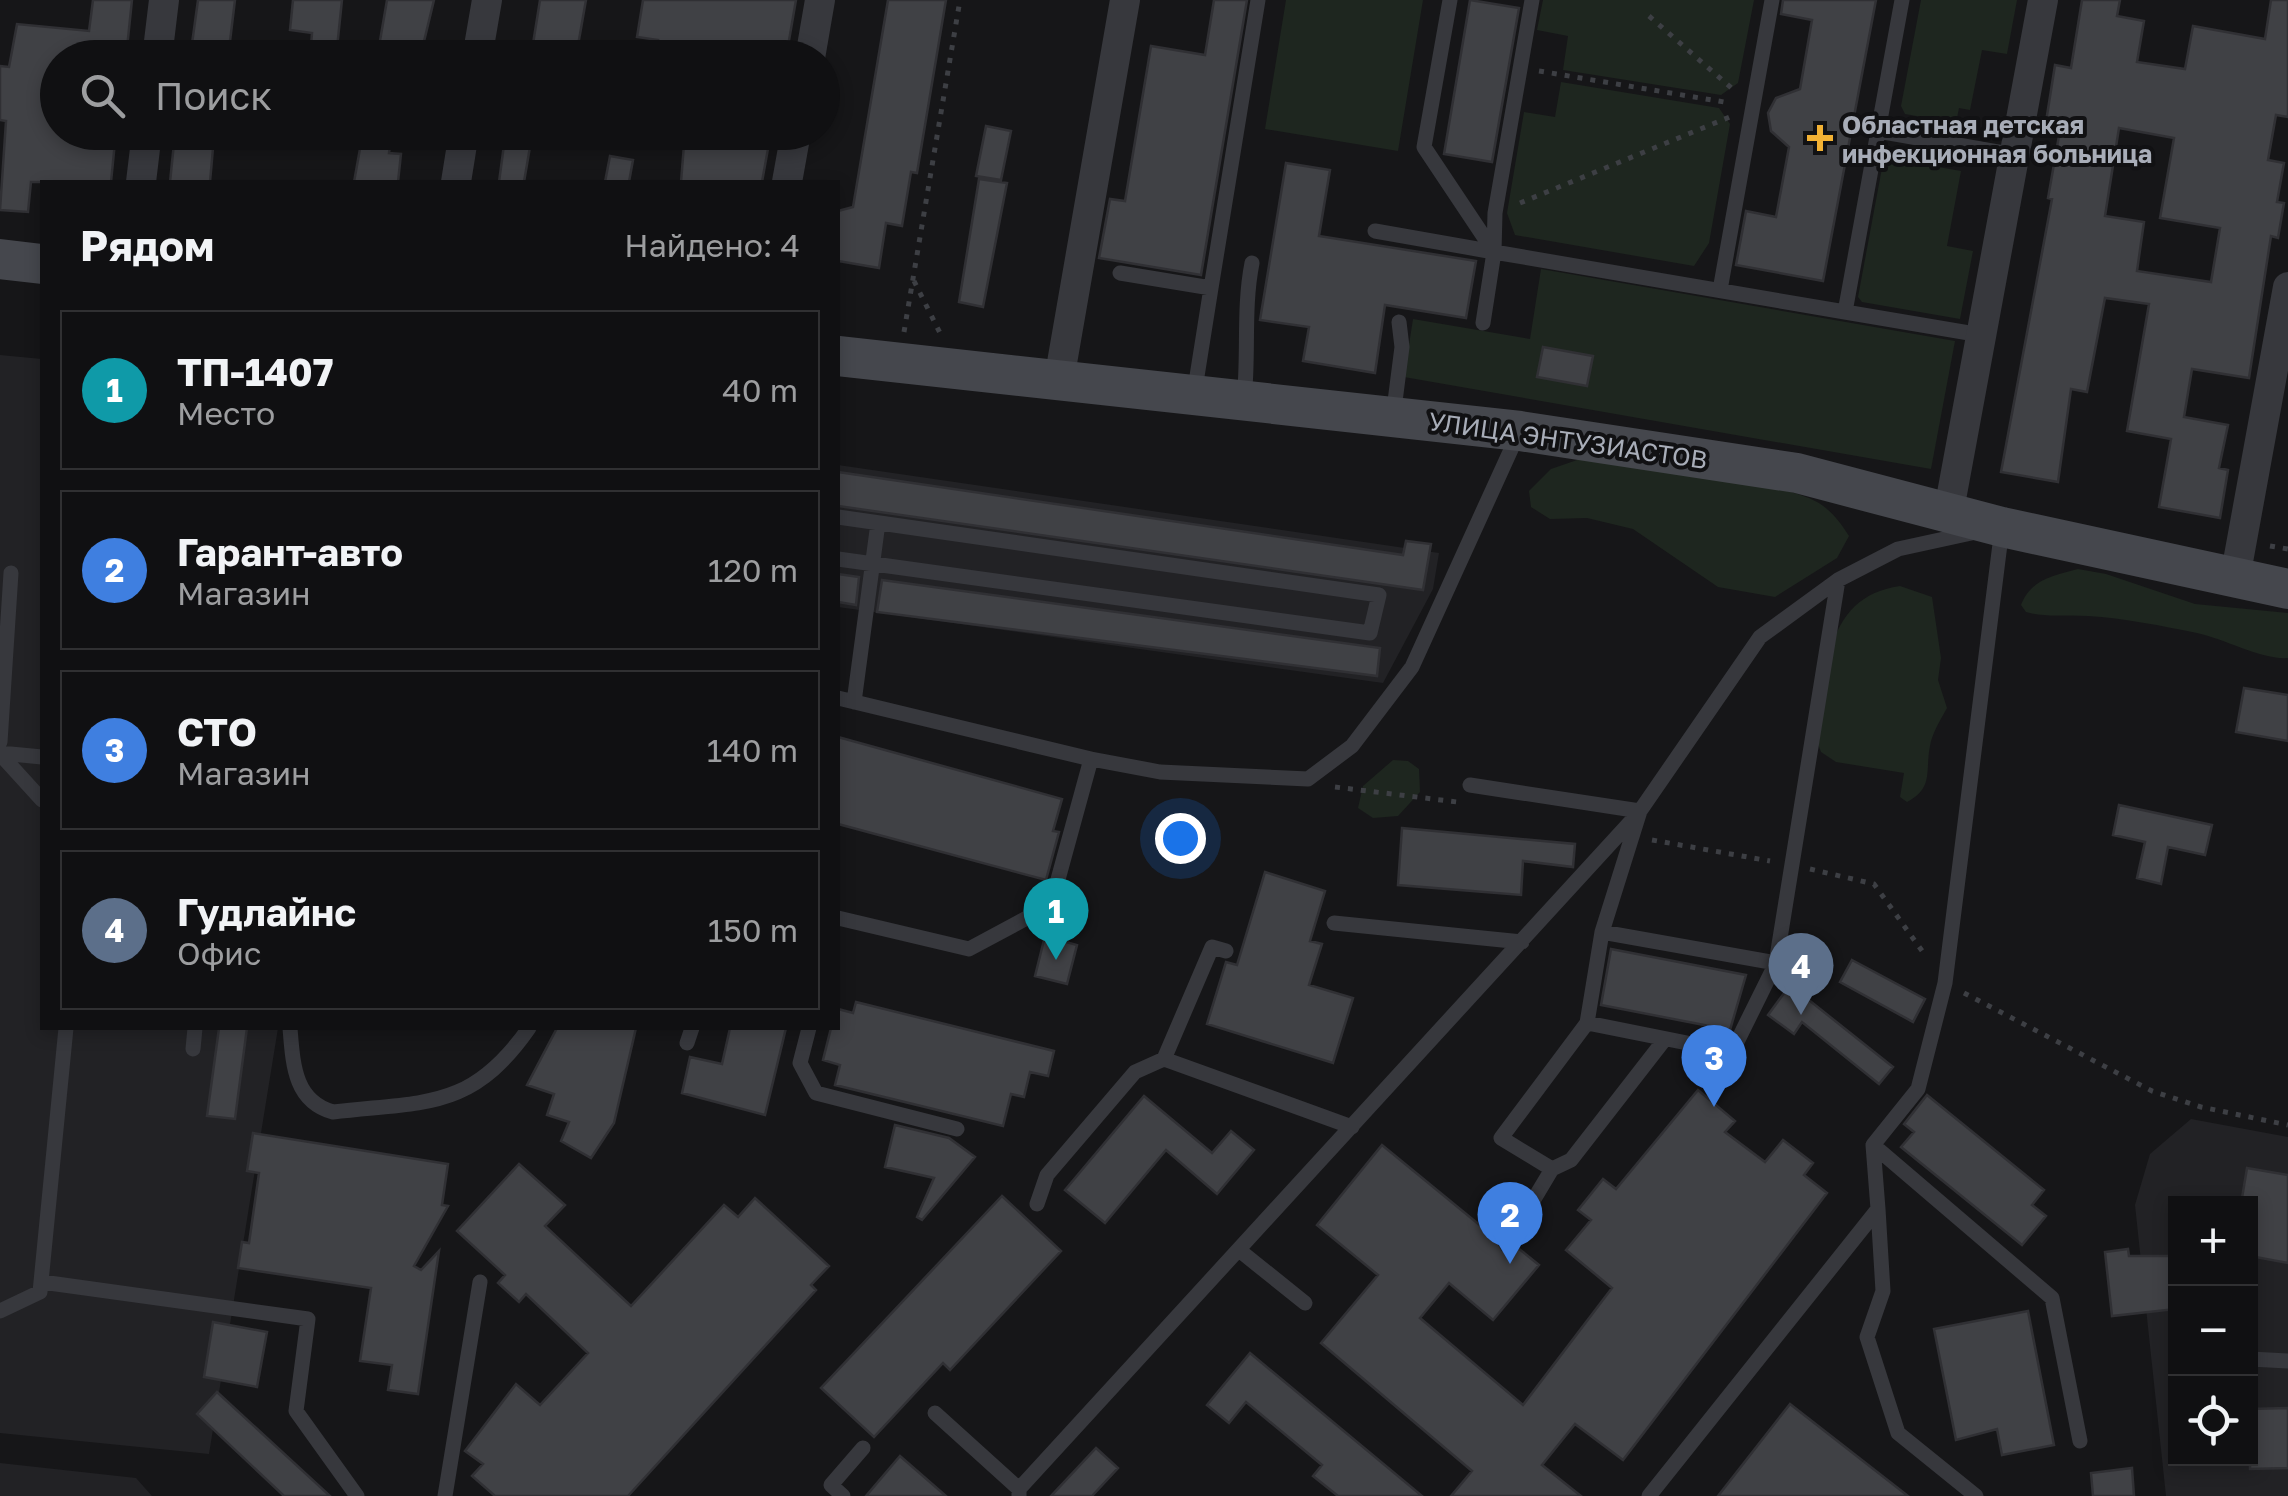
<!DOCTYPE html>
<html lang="ru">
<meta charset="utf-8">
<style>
:root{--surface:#101012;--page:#19191b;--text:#f1f3f6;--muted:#9c9d9f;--line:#303032;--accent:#f2b134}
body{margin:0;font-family:"Golos Text",sans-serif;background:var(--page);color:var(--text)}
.controls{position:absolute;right:30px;bottom:30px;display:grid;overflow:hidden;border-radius:0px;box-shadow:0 5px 15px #0003}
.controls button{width:90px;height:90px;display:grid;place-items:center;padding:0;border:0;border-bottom:2px solid var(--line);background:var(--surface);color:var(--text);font:50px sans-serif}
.you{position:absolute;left:1180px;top:838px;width:35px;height:35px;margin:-25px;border:8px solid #fff;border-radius:50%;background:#1a73e8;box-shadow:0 0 0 15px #1a73e833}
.badge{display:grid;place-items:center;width:65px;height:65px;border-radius:50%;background:var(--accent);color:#fff;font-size:32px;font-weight:700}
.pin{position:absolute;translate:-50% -82px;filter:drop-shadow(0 2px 5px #0008)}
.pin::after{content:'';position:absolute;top:52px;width:35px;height:30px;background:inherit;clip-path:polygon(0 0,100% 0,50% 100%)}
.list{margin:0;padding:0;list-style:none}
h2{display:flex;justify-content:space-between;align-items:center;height:130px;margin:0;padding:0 40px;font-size:42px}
h2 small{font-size:32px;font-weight:400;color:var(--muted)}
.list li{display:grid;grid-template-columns:65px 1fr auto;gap:30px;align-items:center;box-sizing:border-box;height:160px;margin:0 20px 20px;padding:0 20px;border:2px solid var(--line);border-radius:0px}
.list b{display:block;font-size:38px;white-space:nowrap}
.list p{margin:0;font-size:32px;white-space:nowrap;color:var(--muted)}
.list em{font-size:32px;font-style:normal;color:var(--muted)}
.icon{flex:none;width:55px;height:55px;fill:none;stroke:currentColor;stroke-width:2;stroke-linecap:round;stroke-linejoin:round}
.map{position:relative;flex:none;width:2288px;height:1496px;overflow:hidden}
.search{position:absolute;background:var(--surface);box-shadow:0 5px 15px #0003;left:40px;top:40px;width:800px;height:110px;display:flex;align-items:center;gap:25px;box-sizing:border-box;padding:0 35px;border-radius:55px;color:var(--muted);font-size:38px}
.panel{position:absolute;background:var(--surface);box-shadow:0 5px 15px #0003;left:40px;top:180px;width:800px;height:850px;border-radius:0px}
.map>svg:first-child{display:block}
.built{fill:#222225;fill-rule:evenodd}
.green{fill:#1e261f}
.building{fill:#404145;stroke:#303034;stroke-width:2.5;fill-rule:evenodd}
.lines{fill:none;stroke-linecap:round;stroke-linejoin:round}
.path{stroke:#3d3f44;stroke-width:5;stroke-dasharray:5 8;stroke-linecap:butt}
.lane{stroke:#37383d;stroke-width:15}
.street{stroke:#37383d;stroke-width:30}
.secondary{stroke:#45474d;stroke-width:40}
.poi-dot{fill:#f2b134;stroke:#111113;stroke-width:4}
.labels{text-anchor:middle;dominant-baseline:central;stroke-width:8;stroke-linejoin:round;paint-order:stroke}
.poi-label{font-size:25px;font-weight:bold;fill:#a8adb8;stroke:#111113;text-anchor:start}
.street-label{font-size:25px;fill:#a8adb8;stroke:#111113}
</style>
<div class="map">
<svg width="2288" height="1496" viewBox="0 0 2288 1496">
<rect width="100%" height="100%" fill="#161618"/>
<!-- built -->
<path class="built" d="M 0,355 L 42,359 L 42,1028 L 278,1028 L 209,1454 L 0,1433 Z
M 838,465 L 1439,553 L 1433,589 L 1383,683 L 838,607 Z
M 2191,1119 L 2288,1137 L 2288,1496 L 2166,1496 L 2135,1205 L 2150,1154 ZM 2176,1204 L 2250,1204 L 2250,1458 L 2176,1458 Z
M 0,1463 L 136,1478 L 152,1496 L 0,1496 Z"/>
<!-- green -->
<path class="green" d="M 1286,0 L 1423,0 L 1398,151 L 1265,129 Z
M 1543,0 L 1754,0 L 1738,83 L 1721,95 L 1563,70 L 1568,36 L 1537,30 Z
M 1921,0 L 2017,0 L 2007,54 L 1982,50 L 1970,110 L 1959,108 L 1956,123 L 1905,114 L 1901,106 Z
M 1561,82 L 1719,108 L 1730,124 L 1709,243 L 1694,266 L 1515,235 L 1507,213 L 1524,112 L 1555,117 Z
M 1893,159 L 1961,171 L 1947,246 L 1973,251 L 1960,319 L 1862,302 L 1858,297 L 1882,168 Z
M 1541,269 L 1955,341 L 1931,469 L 1404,377 L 1413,319 L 1530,339 Z
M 1580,459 C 1635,470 1777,479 1817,502 C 1831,510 1840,522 1849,536 L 1837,558 L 1775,597 L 1718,587 L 1633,529 L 1587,518 L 1550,519 L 1531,507 L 1529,491 L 1551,469 Z
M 2078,569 L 2106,574 L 2195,604 L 2288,613 L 2288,658 C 2262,660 2225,639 2197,633 C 2162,626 2124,618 2088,616 C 2066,614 2046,618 2026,612 L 2021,605 C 2031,579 2053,576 2078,569 Z
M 1900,586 L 1932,597 L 1941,658 L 1938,680 L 1947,708 C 1941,719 1932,733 1930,746 C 1925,771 1934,788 1907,802 L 1900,797 L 1904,773 L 1836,762 L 1821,752 L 1818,744 C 1825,680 1821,597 1900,586 Z
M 1393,760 L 1408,761 L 1419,769 L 1420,792 L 1398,816 L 1373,818 L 1358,808 L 1363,786 Z"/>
<!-- building -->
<path class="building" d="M 93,0 L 132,0 L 126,58 L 58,58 L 58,132 L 116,132 L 111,182 L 31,182 L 28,212 L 0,210 L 6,121 L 0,120 L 0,66 L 9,67 L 17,24 L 89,31 Z
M 198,0 L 235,0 L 228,58 L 190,58 Z
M 293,0 L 342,0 L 336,58 L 310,58 L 312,33 L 290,30 Z
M 387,0 L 434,0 L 420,58 L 377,58 Z
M 540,0 L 586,0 L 576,57 L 532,50 Z
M 643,0 L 796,0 L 786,58 L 680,58 L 681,52 L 657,47 L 658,40 L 637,37 Z
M 888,0 L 946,0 L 917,173 L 911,172 L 902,226 L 886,223 L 879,268 L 838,261 L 838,211 L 853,207 Z
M 1214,0 L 1247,0 L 1201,275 L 1099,258 L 1110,199 L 1125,201 L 1151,46 L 1205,55 Z
M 1470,0 L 1519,8 L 1492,162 L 1444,154 Z
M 1783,0 L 1876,0 L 1823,281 L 1736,265 L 1746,211 L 1776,217 L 1789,147 L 1771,131 L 1768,113 L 1776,98 L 1800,89 L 1812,20 L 1781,14 Z
M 2082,0 L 2120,0 L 2117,16 L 2144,21 L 2137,62 L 2185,69 L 2193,26 L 2265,39 L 2271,0 L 2288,0 L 2288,117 L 2276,115 L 2268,160 L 2284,163 L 2277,202 L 2284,203 L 2278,238 L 2271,236 L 2249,378 L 2192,369 L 2184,417 L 2228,425 L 2219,468 L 2228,470 L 2220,518 L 2159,507 L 2171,439 L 2127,431 L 2149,304 L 2105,298 L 2087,392 L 2071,389 L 2058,482 L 2001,472 L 2052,199 L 2048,198 L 2060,130 L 2045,128 L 2055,65 L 2071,68 ZM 2119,128 L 2174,138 L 2160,218 L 2220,228 L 2211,282 L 2137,271 L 2144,222 L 2105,216 Z
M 986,126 L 1011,131 L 1001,180 L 976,176 Z
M 363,132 L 392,132 L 389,153 L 401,154 L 398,182 L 354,182 Z
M 685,132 L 771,132 L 762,182 L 681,182 Z
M 175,133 L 214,137 L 210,182 L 170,182 Z
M 505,137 L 531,141 L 524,182 L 499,182 Z
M 610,156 L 633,160 L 629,182 L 605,182 Z
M 1286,163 L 1330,170 L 1319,236 L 1476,261 L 1466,318 L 1385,305 L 1375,373 L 1303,361 L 1309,327 L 1260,320 Z
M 979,179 L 1007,183 L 983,307 L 959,302 Z
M 1543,347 L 1593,356 L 1587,386 L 1537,377 Z
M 838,472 L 1403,555 L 1406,541 L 1431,544 L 1423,590 L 838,506 Z
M 838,574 L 859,577 L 856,605 L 838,602 Z
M 882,580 L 1380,648 L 1377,676 L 877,612 Z
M 2244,688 L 2288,695 L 2288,741 L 2236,732 Z
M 838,737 L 1062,799 L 1053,831 L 1059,832 L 1046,880 L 838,824 Z
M 2119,805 L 2212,825 L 2205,855 L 2168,847 L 2161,884 L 2137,878 L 2145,842 L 2113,835 Z
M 1402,828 L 1575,844 L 1573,867 L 1523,861 L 1521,895 L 1398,885 Z
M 1265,872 L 1325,891 L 1310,941 L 1322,944 L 1309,985 L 1353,998 L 1333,1063 L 1207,1024 L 1226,962 L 1237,965 Z
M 1045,936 L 1077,945 L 1067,984 L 1035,976 Z
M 1611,949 L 1746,975 L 1730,1030 L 1601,1005 Z
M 1852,960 L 1925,999 L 1913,1022 L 1840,982 Z
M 1790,985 L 1893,1067 L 1879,1084 L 1802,1022 L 1794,1034 L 1768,1015 Z
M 856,1002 L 1054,1051 L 1048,1076 L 1030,1072 L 1024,1097 L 1011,1094 L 1003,1126 L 835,1085 L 840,1065 L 823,1060 L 831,1028 L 838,1028 L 838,1009 L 853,1013 Z
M 219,1028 L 247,1028 L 235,1119 L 207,1116 Z
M 557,1028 L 636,1028 L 614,1123 L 591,1158 L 561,1141 L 569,1122 L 547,1115 L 554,1094 L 527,1085 Z
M 730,1028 L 786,1028 L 765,1115 L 682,1093 L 690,1057 L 722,1064 Z
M 1698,1090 L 1735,1121 L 1725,1132 L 1765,1162 L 1783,1140 L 1813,1163 L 1804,1175 L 1827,1193 L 1623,1460 L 1575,1424 L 1542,1465 L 1581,1496 L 1451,1496 L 1472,1471 L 1321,1343 L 1378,1275 L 1317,1225 L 1382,1145 L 1493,1236 L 1497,1231 L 1500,1233 L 1498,1242 L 1502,1250 L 1518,1248 L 1539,1265 L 1493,1320 L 1449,1283 L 1420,1318 L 1523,1405 L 1612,1288 L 1566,1250 L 1591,1220 L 1578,1210 L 1603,1179 L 1616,1189 Z
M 1927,1095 L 2044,1190 L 2032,1205 L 2046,1216 L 2022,1245 L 1901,1147 L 1914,1132 L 1904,1124 Z
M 1144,1096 L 1212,1153 L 1231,1131 L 1254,1150 L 1217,1194 L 1166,1150 L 1105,1223 L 1065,1190 Z
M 895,1125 L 949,1138 L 975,1157 L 922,1220 L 917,1217 L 934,1178 L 885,1167 Z
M 253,1133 L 448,1164 L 442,1205 L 448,1206 L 414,1266 L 421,1270 L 439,1251 L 418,1394 L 388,1390 L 392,1365 L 360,1361 L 371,1288 L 238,1268 L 242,1242 L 249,1243 L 259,1173 L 247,1171 Z
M 519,1164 L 565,1205 L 545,1226 L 631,1306 L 724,1205 L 738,1217 L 755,1198 L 829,1266 L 811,1285 L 816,1290 L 628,1496 L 495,1496 L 472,1476 L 483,1464 L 465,1451 L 516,1384 L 540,1405 L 588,1353 L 526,1294 L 519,1302 L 498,1283 L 505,1275 L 457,1231 Z
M 2247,1168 L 2288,1175 L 2288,1263 L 2250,1256 L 2250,1204 L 2241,1204 Z
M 1002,1196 L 1061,1251 L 950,1370 L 943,1363 L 874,1437 L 821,1388 Z
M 2128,1249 L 2129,1256 L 2176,1256 L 2176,1309 L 2112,1316 L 2105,1252 Z
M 2028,1311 L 2054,1445 L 2002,1455 L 1997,1429 L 1956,1440 L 1934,1329 Z
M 213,1322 L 267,1332 L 257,1387 L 204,1377 Z
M 1250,1353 L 1422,1496 L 1338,1496 L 1313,1476 L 1322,1465 L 1246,1402 L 1229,1423 L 1207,1405 Z
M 217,1392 L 330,1496 L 284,1496 L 197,1414 Z
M 1790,1404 L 1908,1496 L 1718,1496 Z
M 2288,1408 L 2288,1468 L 2250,1469 L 2250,1409 Z
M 1096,1448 L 1118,1468 L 1092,1496 L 1051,1496 Z
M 900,1456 L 946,1496 L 866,1496 Z
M 2132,1468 L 2134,1496 L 2093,1496 L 2091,1473 Z"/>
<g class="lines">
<!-- path -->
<path class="path" d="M 1649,16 L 1736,92
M 1539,71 L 1730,103
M 1520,203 L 1732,116
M 914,281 L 940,333
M 904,332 L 960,0
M 2270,546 L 2288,549
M 1335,787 L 1457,802
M 1652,840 L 1770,861
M 1810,869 L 1874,884 L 1925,955
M 1964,993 L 2152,1091 L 2201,1107 L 2288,1125"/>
<!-- lane -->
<path class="lane" d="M 1450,0 L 1424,147 L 1494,252 L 1483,323
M 1532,0 L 1495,213 L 1494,252 L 1845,312 L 1902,0
M 1878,131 L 2015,155
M 1375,231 L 1494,252
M 1120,273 L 1211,288 L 1194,395
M 1211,288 L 1258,0
M 1720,290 L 1772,0
M 1845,312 L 1981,335
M 1244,400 C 1249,354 1243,309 1252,263
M 1393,417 L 1402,347 L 1399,322
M 838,517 L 1379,595 L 1370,633 L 838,559
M 2002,528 L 1945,983 L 1918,1089 L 1873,1145 L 2052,1298 L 2080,1441
M 838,698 L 1091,759
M 854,702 L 878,523
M 0,742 L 11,573
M 0,753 L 42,757
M 0,754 L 42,800
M 1470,785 L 1640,811 L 1760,637 L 1838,580
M 1640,811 L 1602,932 L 1587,1023 L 1732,1052 L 1776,963 L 1838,580 L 1898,549 L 1976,532
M 838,918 L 969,949 L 1051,905 L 1091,759 L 1160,772 L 1308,779 L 1352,746 L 1412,667 L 1519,432
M 1334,923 L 1522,942
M 1602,932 L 1776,963
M 1587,1023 L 1501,1138 L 1552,1169 L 1571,1160 L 1665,1039
M 290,1028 C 293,1064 294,1101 333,1112 C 425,1101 471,1111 529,1028
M 809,1028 L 800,1063 L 816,1093 L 957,1129
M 687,1043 L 692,1028
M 193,1049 L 195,1028
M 1164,1059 L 1212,947 L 1226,951
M 1037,1204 L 1047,1175 L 1135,1072 L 1164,1059 L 1352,1127
M 1878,1209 L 1883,1291 L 1867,1337 L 1898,1433 L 1976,1496
M 1509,1241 L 1552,1169
M 1239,1250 L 1305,1303
M 42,1282 L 308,1319 L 296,1411 L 357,1496
M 0,1311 L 40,1292 L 66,1028
M 2250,1359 L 2288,1361
M 935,1413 L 1019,1489
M 445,1496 L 480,1282
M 843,1496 L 831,1485 L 863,1448
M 1019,1496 L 1019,1489 L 1634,818
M 1649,1496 L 1878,1209 L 1873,1145"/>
<!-- street -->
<path class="street" d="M 157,58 L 164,0
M 477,58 L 487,0
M 810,58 L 820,0
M 141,182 L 147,132
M 456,182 L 464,132
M 787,182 L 796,132
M 1059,380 L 1125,0
M 1949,510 L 2043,0
M 2235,578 L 2288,287"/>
<!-- secondary -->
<path class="secondary" d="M 0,259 L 42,264
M 838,356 L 1520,431 L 1797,473 L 2002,527 L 2288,589"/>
</g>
<!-- markers -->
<path class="poi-dot" d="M1815 123h10v10h10v10h-10v10h-10v-10h-10v-10h10z"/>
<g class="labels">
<!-- poi labels -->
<g class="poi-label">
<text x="1842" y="124">Областная детская<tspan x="1842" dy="29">инфекционная больница</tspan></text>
</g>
<!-- street labels -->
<g class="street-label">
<text transform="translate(1568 440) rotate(8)">УЛИЦА ЭНТУЗИАСТОВ</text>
</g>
</g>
</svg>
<div class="controls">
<button>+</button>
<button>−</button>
<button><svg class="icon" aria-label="locate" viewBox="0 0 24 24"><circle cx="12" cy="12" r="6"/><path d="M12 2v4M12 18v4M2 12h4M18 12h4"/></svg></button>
</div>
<div class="you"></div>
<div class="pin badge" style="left:1056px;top:960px;background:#0f9aa8">1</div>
<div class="pin badge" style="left:1510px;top:1264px;background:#3f7fe0">2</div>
<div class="pin badge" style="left:1714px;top:1107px;background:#3f7fe0">3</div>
<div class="pin badge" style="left:1801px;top:1015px;background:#5c6f8a">4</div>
<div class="search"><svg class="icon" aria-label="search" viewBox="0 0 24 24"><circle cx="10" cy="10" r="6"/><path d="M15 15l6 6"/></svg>Поиск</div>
<section class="panel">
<h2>Рядом<small>Найдено: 4</small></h2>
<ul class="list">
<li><span class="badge" style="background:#0f9aa8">1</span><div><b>ТП-1407</b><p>Место</p></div><em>40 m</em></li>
<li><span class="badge" style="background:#3f7fe0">2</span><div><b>Гарант-авто</b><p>Магазин</p></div><em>120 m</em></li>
<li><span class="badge" style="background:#3f7fe0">3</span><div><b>СТО</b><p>Магазин</p></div><em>140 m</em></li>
<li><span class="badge" style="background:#5c6f8a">4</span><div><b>Гудлайнс</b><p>Офис</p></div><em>150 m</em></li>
</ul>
</section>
</div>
